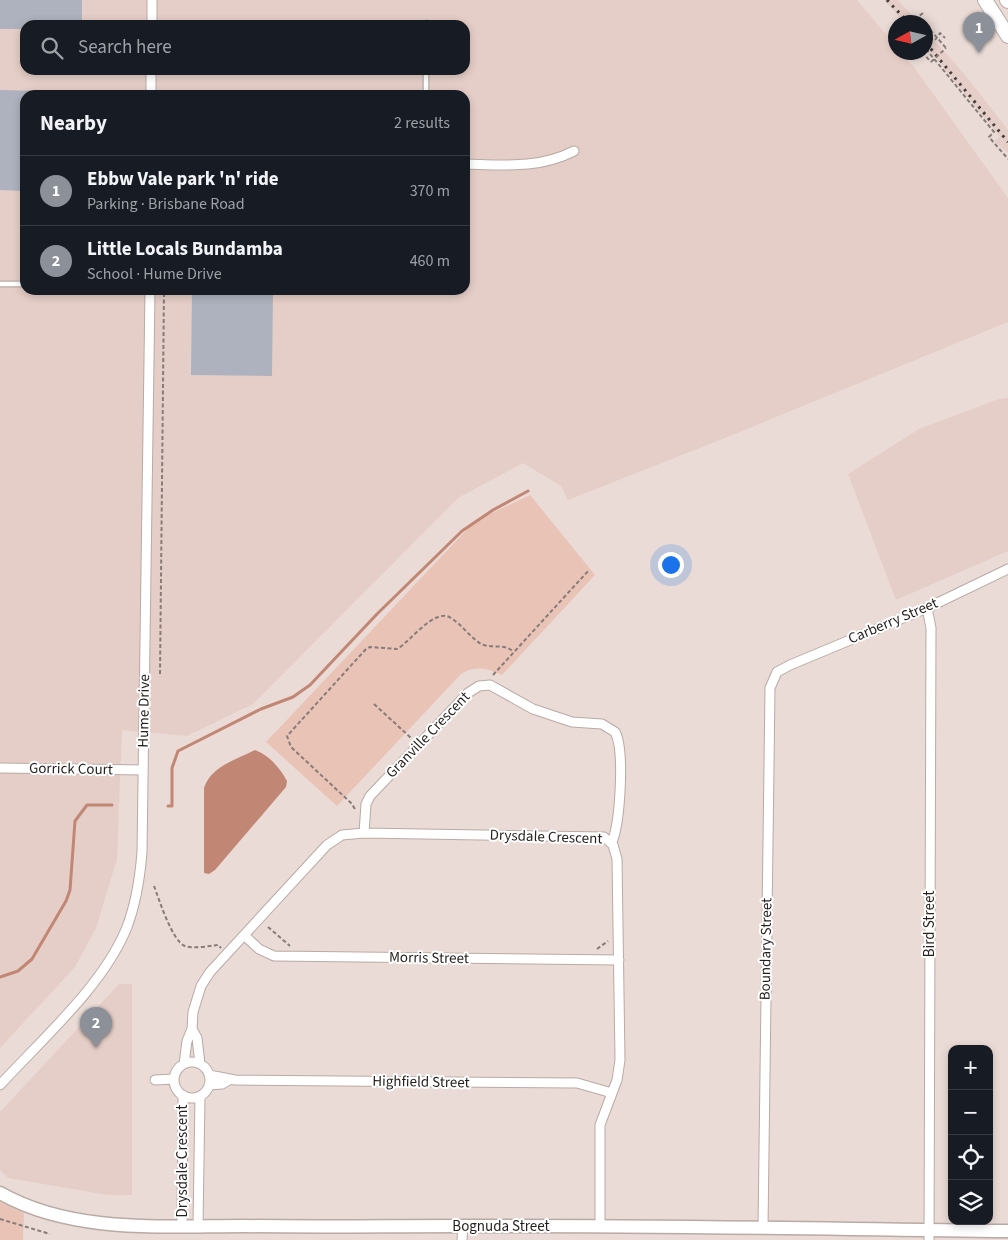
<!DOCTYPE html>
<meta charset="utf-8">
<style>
:root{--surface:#171b24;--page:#20242c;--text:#f1f3f6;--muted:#9ea1a6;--line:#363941;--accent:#8c9099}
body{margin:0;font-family:"Source Sans 3",sans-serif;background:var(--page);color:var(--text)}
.controls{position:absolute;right:15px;bottom:15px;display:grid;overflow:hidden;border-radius:10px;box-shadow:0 2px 8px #0003}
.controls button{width:45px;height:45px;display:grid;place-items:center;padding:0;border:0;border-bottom:1px solid var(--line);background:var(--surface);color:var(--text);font:25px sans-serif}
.compass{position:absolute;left:888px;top:15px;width:45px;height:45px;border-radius:50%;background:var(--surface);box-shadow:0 2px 8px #0003;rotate:262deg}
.you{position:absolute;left:670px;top:564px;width:18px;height:18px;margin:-12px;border:4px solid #fff;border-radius:50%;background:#1a73e8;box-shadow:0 0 0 8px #1a73e833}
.badge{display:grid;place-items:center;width:32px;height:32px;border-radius:50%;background:var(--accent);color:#fff;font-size:16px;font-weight:700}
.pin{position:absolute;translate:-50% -41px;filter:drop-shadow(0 1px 2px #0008)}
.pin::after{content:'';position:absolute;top:26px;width:18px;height:15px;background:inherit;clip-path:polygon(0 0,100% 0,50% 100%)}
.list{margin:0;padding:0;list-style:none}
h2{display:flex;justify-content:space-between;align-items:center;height:65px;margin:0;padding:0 20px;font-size:21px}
h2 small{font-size:16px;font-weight:400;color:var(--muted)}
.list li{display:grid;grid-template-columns:32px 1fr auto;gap:15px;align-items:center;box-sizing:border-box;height:70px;padding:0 20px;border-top:1px solid var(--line)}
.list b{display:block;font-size:19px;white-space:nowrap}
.list p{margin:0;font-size:16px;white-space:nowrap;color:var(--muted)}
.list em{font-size:16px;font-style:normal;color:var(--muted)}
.icon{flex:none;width:28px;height:28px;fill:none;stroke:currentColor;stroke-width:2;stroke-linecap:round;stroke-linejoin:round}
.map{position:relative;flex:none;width:1008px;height:1240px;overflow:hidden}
.search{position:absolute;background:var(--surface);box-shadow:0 2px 8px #0003;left:20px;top:20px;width:450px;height:55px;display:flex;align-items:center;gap:12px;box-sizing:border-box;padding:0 18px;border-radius:15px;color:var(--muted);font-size:19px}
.panel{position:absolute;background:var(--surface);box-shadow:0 2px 8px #0003;left:20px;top:90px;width:450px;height:205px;border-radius:15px}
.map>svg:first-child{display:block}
.built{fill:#e5cec7;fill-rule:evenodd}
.green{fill:#eac3b7}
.water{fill:#c18774}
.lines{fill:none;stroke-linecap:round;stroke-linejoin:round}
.stream{stroke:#c18774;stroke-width:3}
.building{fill:#adb2be}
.lane-casing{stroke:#b9aaa5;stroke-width:7}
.street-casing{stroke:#b9aaa5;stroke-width:11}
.secondary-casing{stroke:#b9aaa5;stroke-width:15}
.primary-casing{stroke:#b9aaa5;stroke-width:16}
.path{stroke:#867c78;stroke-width:2;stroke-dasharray:4 2.5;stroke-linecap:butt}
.lane{stroke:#fff;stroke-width:4.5}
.street{stroke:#fff;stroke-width:9}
.secondary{stroke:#fff;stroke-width:12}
.primary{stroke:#fff;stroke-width:14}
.rail{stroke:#443d3b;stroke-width:3;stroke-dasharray:2.5 5;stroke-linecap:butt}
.path-bridge{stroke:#867c78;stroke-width:2;stroke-dasharray:4 2.5;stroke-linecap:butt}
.labels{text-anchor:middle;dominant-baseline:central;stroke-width:4;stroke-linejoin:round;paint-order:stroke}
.street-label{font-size:15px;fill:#241f1d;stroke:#fff}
</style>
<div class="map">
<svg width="1008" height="1240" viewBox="0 0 1008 1240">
<rect width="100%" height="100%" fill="#eadbd6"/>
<!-- built -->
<path class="built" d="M 0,0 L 857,0 L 895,45 L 896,52 L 902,53 L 913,66 L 1008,198 L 1008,322 L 725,438 L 568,500 L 561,486 L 523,463 L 458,498 L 253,704 L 187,736 L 122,730 L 117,859 L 96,928 L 75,967 L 0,1048 ZM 25,25 L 465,25 L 465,70 L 25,70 ZM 25,95 L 465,95 L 465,290 L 25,290 Z
M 884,0 L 898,0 L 918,22 L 904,22 Z
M 926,31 L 966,76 L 1008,130 L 1008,153 L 994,141 L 1000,137 L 926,46 Z
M 1008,398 L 1008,551 L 896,600 L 848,474 L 919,429 L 999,399 Z
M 119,984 L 132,984 L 132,1195 L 108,1195 L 8,1178 L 0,1170 L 0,1112 Z"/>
<!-- green -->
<path class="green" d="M 530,495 L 595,575 L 502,675 C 487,668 475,665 461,674 L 337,806 L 266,742 L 475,521 Z
M 0,1202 L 24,1213 L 23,1240 L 0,1240 Z"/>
<!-- water -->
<path class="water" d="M 255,750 C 269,755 280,768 287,781 L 286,787 L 215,870 L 209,874 L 204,873 L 204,788 C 211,766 236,760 255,750 Z"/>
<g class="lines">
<!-- stream -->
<path class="stream" d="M 168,806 L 172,806 L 172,768 L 178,751 L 261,709 L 293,697 L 310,685 L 377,614 L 462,531 L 493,510 L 528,491
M 0,977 L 18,971 L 32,959 L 66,901 L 70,890 L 75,821 L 87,805 L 112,805"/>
</g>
<!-- building -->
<path class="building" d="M 0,0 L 82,0 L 82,25 L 25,25 L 25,29 L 0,29 Z
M 0,90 L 45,91 L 45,95 L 25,95 L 25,191 L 0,190 Z
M 192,290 L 273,290 L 272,376 L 191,375 Z"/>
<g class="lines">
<!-- lane casing -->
<g class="lane-casing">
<path id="lane" d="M 427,25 L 427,23
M 426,95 L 426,70
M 0,284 L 25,284"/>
</g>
<!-- street casing -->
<g class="street-casing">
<path id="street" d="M 152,25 L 152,0
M 151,95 L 151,70
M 465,164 C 504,165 539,169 574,151
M 927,608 L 931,628 L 929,1240
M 0,768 L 143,770
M 364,833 L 366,804 L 370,796 L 468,693 L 479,686 L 490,685 L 533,709 L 572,722 L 602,724 L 615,732 C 625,750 620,823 612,842
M 245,936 L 259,949 L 274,956 L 619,960
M 192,1029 L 197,1038 L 200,1064
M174 1080a18 18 0 1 1 36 0a18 18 0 1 1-36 0Z
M 184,1064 L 187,1041 L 192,1029 L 193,1012 L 201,986 L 210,972 L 327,845 L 342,835 L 364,833 L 604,837 L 613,845 L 617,859 L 620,1060 L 617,1080 L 600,1125 L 600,1227
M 209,1075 L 235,1080 L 577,1083 L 612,1093
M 155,1080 L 174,1079
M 0,1085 C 42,1039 104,985 127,927 C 136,903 140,878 142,852 L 150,290
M 209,1085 L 222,1084 L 229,1080
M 182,1226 L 183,1095
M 198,1226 L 200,1096
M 763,1228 L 770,688 L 777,672 L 790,665 L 927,608 L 1008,569
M 462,1240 L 463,1226"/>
</g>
<!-- secondary casing -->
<g class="secondary-casing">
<path id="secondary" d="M 0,1193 C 72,1234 164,1226 244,1226 C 317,1227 390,1226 463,1226 C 645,1225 826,1229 1008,1231"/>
</g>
<!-- primary casing -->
<g class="primary-casing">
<path id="primary" d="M 985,0 L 1008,36
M 1007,0 L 1008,1"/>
</g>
<!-- path -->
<path class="path" d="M 923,13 L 918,17 L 923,22
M 926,25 L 946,48
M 935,40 L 940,33 L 945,38
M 926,49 L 994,132 L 989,137 L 1008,159
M 922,52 L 931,62
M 160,674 L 164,290
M 493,675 L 589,570
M 374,704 L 411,738
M 355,809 L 351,803 L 291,747 L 287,736 L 366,649 L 370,647 L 397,649 C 411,641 435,607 451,618 C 462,625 470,637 481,644 C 492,649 504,643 514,652
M 154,886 C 159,899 172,941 185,946 C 195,949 208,946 218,945 L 221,948
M 268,927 L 290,946
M 597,949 L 608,941
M 0,1219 L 50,1234"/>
<!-- lane -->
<use href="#lane" class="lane"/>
<!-- street -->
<use href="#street" class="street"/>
<!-- secondary -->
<use href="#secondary" class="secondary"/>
<!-- primary -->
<use href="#primary" class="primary"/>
<!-- rail -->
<path class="rail" d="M 887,0 L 908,22
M 926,43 L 1008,142"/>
<!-- path-bridge -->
<path class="path-bridge" d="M 931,62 L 946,48"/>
</g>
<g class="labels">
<!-- street labels -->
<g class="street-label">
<text transform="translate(893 621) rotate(-23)">Carberry Street</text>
<text transform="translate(144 711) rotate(-89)">Hume Drive</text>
<text transform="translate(428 735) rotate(-46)">Granville Crescent</text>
<text transform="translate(71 769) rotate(1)">Gorrick Court</text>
<text transform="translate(546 837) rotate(2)">Drysdale Crescent</text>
<text transform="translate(929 924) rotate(-90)">Bird Street</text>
<text transform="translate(766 949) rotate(-89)">Boundary Street</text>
<text transform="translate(429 958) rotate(1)">Morris Street</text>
<text transform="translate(421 1082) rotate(1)">Highfield Street</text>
<text transform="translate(182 1161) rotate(-90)">Drysdale Crescent</text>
<text x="501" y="1226">Bognuda Street</text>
</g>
</g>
</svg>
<div class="controls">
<button>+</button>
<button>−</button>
<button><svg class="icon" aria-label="locate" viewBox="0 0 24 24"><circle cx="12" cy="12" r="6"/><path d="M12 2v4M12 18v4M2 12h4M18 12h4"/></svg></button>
<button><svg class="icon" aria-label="layers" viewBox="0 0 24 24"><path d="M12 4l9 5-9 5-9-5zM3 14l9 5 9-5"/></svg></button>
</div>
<svg class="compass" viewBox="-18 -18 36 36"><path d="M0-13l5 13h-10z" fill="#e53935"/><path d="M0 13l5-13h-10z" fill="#9ea1a6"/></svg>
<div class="you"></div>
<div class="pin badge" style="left:979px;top:53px">1</div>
<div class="pin badge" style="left:96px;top:1048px">2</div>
<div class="search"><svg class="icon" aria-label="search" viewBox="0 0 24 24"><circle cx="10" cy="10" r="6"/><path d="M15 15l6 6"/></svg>Search here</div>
<section class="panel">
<h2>Nearby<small>2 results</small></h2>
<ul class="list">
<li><span class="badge">1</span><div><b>Ebbw Vale park 'n' ride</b><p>Parking · Brisbane Road</p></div><em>370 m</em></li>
<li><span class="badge">2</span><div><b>Little Locals Bundamba</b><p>School · Hume Drive</p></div><em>460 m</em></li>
</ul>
</section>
</div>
